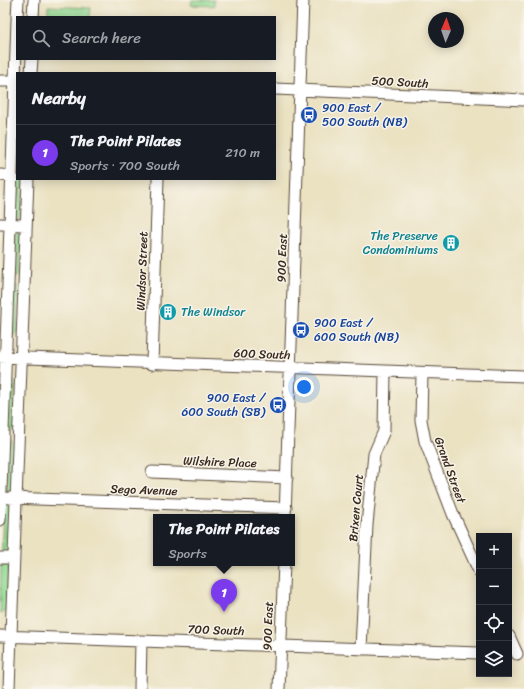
<!DOCTYPE html>
<meta charset="utf-8">
<style>
:root{--surface:#171b24;--page:#20242c;--text:#f1f3f6;--muted:#9ea1a6;--line:#363941;--accent:#7c3aed}
body{margin:0;font-family:Sriracha,sans-serif;background:var(--page);color:var(--text)}
.controls{position:absolute;right:12px;bottom:12px;display:grid;overflow:hidden;border-radius:0px;box-shadow:0 2px 10px #0003}
.controls button{width:36px;height:36px;display:grid;place-items:center;padding:0;border:0;border-bottom:1px solid var(--line);background:var(--surface);color:var(--text);font:20px sans-serif}
.compass{position:absolute;left:428px;top:12px;width:36px;height:36px;border-radius:50%;background:var(--surface);box-shadow:0 2px 10px #0003;rotate:2deg}
.you{position:absolute;left:304px;top:387px;width:14px;height:14px;margin:-10px;border:3px solid #fff;border-radius:50%;background:#1a73e8;box-shadow:0 0 0 6px #1a73e833}
.badge{display:grid;place-items:center;width:26px;height:26px;border-radius:50%;background:var(--accent);color:#fff;font-size:13px;font-weight:700}
.pin{position:absolute;translate:-50% -33px;filter:drop-shadow(0 1px 2px #0008)}
.pin::after{content:'';position:absolute;top:21px;width:14px;height:12px;background:inherit;clip-path:polygon(0 0,100% 0,50% 100%)}
.popup{position:absolute;left:153px;top:514px;width:142px;height:52px;box-sizing:border-box;display:grid;place-content:center;border-radius:0px;background:var(--surface);filter:drop-shadow(0 1px 3px #0005);font-size:13px;white-space:nowrap;color:var(--muted)}
.popup b{font-size:15px;color:var(--text)}
.popup::after{content:'';position:absolute;left:50%;top:100%;margin-left:-8px;border:8px solid transparent;border-top-color:var(--surface)}
.list{margin:0;padding:0;list-style:none}
h2{display:flex;justify-content:space-between;align-items:center;height:52px;margin:0;padding:0 16px;font-size:17px}
h2 small{font-size:13px;font-weight:400;color:var(--muted)}
.list li{display:grid;grid-template-columns:26px 1fr auto;gap:12px;align-items:center;box-sizing:border-box;height:56px;padding:0 16px;border-top:1px solid var(--line)}
.list b{display:block;font-size:15px;white-space:nowrap}
.list p{margin:0;font-size:13px;white-space:nowrap;color:var(--muted)}
.list em{font-size:13px;font-style:normal;color:var(--muted)}
.icon{flex:none;width:22px;height:22px;fill:none;stroke:currentColor;stroke-width:2;stroke-linecap:round;stroke-linejoin:round}
.map{position:relative;flex:none;width:524px;height:689px;overflow:hidden}
.search{position:absolute;background:var(--surface);box-shadow:0 2px 10px #0003;left:16px;top:16px;width:260px;height:44px;display:flex;align-items:center;gap:10px;box-sizing:border-box;padding:0 14px;border-radius:0px;color:var(--muted);font-size:15px}
.panel{position:absolute;background:var(--surface);box-shadow:0 2px 10px #0003;left:16px;top:72px;width:260px;height:108px;border-radius:0px}
.map>svg:first-child{display:block}
.green{fill:#92d993;stroke:#668258}
.lines{fill:none;stroke-linecap:round;stroke-linejoin:round}
.minor-casing{stroke:#554637;stroke-width:13}
.minor{stroke:#fff;stroke-width:11}
.labels{text-anchor:middle;dominant-baseline:central;stroke-width:3;stroke-linejoin:round;paint-order:stroke}
.street-label{font-size:12px;fill:#3b2a1e;stroke:#f7f3e8}
.transit-label{font-size:12px;fill:#164399;stroke:#f7f3e8;text-anchor:start}
.culture-label{font-size:12px;fill:#0d838f;stroke:#f7f3e8;text-anchor:end}
</style>
<div class="map">
<svg width="524" height="689" viewBox="0 0 524 689">
<rect width="100%" height="100%" fill="#f7f3e8"/>
<filter id="ink" filterUnits="userSpaceOnUse"><feTurbulence type="fractalNoise" baseFrequency=".025" numOctaves="2"/><feDisplacementMap in="SourceGraphic" scale="8" xChannelSelector="R" yChannelSelector="G"/><feConvolveMatrix kernelMatrix="1 2 1 2 8 2 1 2 1" color-interpolation-filters="sRGB"/></filter>
<filter id="wash" filterUnits="userSpaceOnUse"><feTurbulence type="fractalNoise" baseFrequency=".012" numOctaves="4" result="noise"/><feDisplacementMap in="SourceGraphic" scale="16" xChannelSelector="R" yChannelSelector="G"/><feGaussianBlur stdDeviation="0.9" result="paint"/><feColorMatrix in="noise" values="0 0 0 0 0 0 0 0 0 0 0 0 0 0 0 0 0 1.4 0 .05"/><feComposite in="paint" operator="in"/></filter>
<g filter="url(#wash)">
<rect width="100%" height="100%" fill="#ebe2c2"/>
<!-- green -->
<path class="green" d="M 192,0 L 214,0 L 214,6 L 191,5 Z
M 48,6 L 91,8 L 90,17 L 48,17 Z
M 17,179 L 23,179 L 21,217 L 20,219 L 15,220 Z
M 15,231 L 18,231 L 21,235 L 19,275 L 15,277 L 13,276 Z
M 16,285 L 19,289 L 17,333 L 13,336 L 11,336 L 13,286 Z
M 10,381 L 13,382 L 15,384 L 14,428 L 10,431 L 8,431 Z
M 7,440 L 11,440 L 13,443 L 12,489 L 8,492 L 6,492 Z
M 6,504 L 11,507 L 9,553 L 2,553 L 3,508 Z
M 7,563 L 9,566 L 7,610 L 2,613 L 0,612 L 1,567 L 2,564 Z"/>
</g>
<g filter="url(#ink)">
<g class="lines">
<!-- minor casing -->
<g class="minor-casing">
<path id="minor" d="M 17,17 L 18,0
M 33,17 L 34,0
M 31,73 L 32,59
M 0,81 L 17,81
M 275,89 L 524,100
M 0,175 L 12,176
M 0,224 L 26,225
M 0,357 L 524,376
M 152,364 L 158,179
M 422,373 L 421,420 L 425,441 L 453,514 L 479,571
M 152,472 L 287,478
M 9,498 L 286,508
M 285,517 L 303,0
M 0,520 L 17,20
M 0,558 L 13,558
M 0,636 L 479,653
M 509,636 L 517,654
M 361,649 L 367,525 L 374,454 L 384,431 L 385,371
M 9,689 L 28,179
M 140,689 L 141,641
M 279,689 L 284,563"/>
</g>
<!-- minor -->
<use href="#minor" class="minor"/>
</g>
</g>
<!-- icons -->
<defs>
<g id="bus-disc" transform="scale(0.9)"><circle r="9.5" fill="#1a4fb4" stroke="#f7f3e8"/><path d="M-5-6H5V4H4V6H2V4H-2V6H-4V4H-5ZM-3.5-4V0h7V-4ZM-3.5 1.2v1.5H-2V1.2ZM2 1.2v1.5H3.5V1.2Z" fill="#fff"/></g>
<g id="building-disc" transform="scale(0.9)"><circle r="9.5" fill="#0f9aa8" stroke="#f7f3e8"/><path d="M-4-6H4V6H1V3H-1V6H-4ZM-2.5-4.3h1.7v1.8h-1.7ZM.8-4.3h1.7v1.8H.8ZM-2.5-1h1.7V.8h-1.7ZM.8-1h1.7V.8H.8Z" fill="#fff"/></g>
</defs>
<g fill-rule="evenodd">
<use href="#bus-disc" x="309" y="115"/>
<use href="#building-disc" x="451" y="243"/>
<use href="#building-disc" x="168" y="312"/>
<use href="#bus-disc" x="301" y="330"/>
<use href="#bus-disc" x="278" y="405"/>
</g>
<g class="labels">
<!-- street labels -->
<g class="street-label">
<text transform="translate(400 82) rotate(3)">500 South</text>
<text transform="translate(282 258) rotate(-88)">900 East</text>
<text transform="translate(142 271) rotate(-88)">Windsor Street</text>
<text transform="translate(262 354) rotate(2)">600 South</text>
<text transform="translate(220 462) rotate(2)">Wilshire Place</text>
<text transform="translate(450 470) rotate(70)">Grand Street</text>
<text transform="translate(144 490) rotate(2)">Sego Avenue</text>
<text transform="translate(356 508) rotate(-85)">Brixen Court</text>
<text transform="translate(268 626) rotate(-88)">900 East</text>
<text transform="translate(216 630) rotate(2)">700 South</text>
</g>
<!-- transit labels -->
<g class="transit-label">
<text x="322" y="108">900 East /<tspan x="322" dy="14">500 South (NB)</tspan></text>
<text x="314" y="323">900 East /<tspan x="314" dy="14">600 South (NB)</tspan></text>
<text x="265" y="398" text-anchor="end">900 East /<tspan x="265" dy="14">600 South (SB)</tspan></text>
</g>
<!-- culture labels -->
<g class="culture-label">
<text x="438" y="236">The Preserve<tspan x="438" dy="14">Condominiums</tspan></text>
<text x="181" y="312" text-anchor="start">The Windsor</text>
</g>
</g>
</svg>
<div class="controls">
<button>+</button>
<button>−</button>
<button><svg class="icon" aria-label="locate" viewBox="0 0 24 24"><circle cx="12" cy="12" r="6"/><path d="M12 2v4M12 18v4M2 12h4M18 12h4"/></svg></button>
<button><svg class="icon" aria-label="layers" viewBox="0 0 24 24"><path d="M12 4l9 5-9 5-9-5zM3 14l9 5 9-5"/></svg></button>
</div>
<svg class="compass" viewBox="-18 -18 36 36"><path d="M0-13l5 13h-10z" fill="#e53935"/><path d="M0 13l5-13h-10z" fill="#9ea1a6"/></svg>
<div class="you"></div>
<div class="pin badge" style="left:224px;top:612px">1</div>
<div class="popup"><b>The Point Pilates</b>Sports</div>
<div class="search"><svg class="icon" aria-label="search" viewBox="0 0 24 24"><circle cx="10" cy="10" r="6"/><path d="M15 15l6 6"/></svg>Search here</div>
<section class="panel">
<h2>Nearby<small></small></h2>
<ul class="list">
<li><span class="badge">1</span><div><b>The Point Pilates</b><p>Sports · 700 South</p></div><em>210 m</em></li>
</ul>
</section>
</div>
